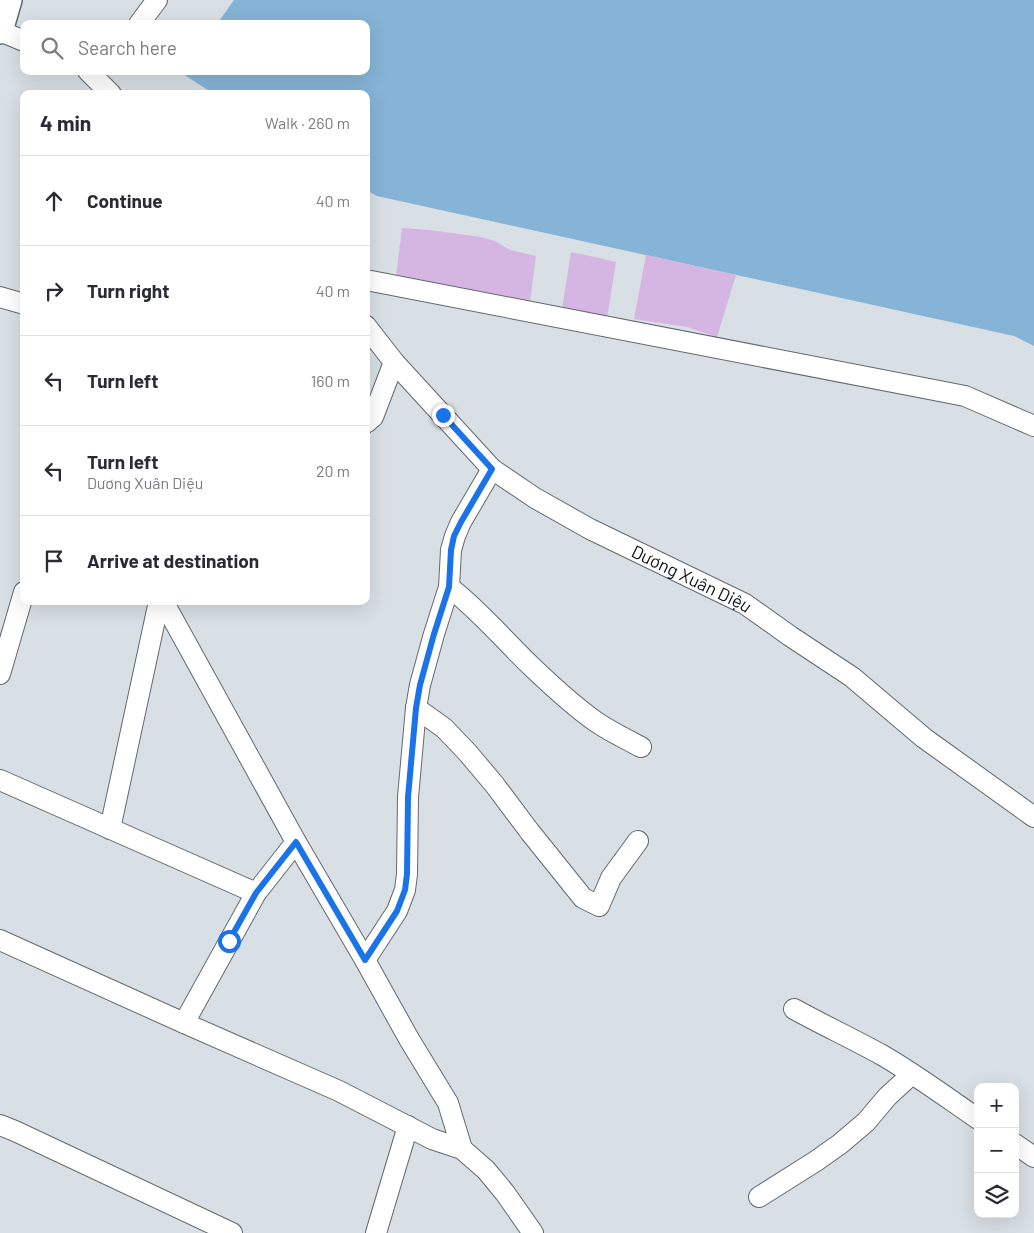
<!DOCTYPE html>
<meta charset="utf-8">
<style>
:root{--surface:#fff;--page:#f7f7f7;--text:#2b2b33;--muted:#7c7c81;--line:#e1e1e2}
body{margin:0;font-family:Barlow,sans-serif;background:var(--page);color:var(--text)}
.controls{position:absolute;right:15px;bottom:15px;display:grid;overflow:hidden;border-radius:10px;box-shadow:0 5px 20px #0002}
.controls button{width:45px;height:45px;display:grid;place-items:center;padding:0;border:0;border-bottom:1px solid var(--line);background:var(--surface);color:var(--text);font:25px sans-serif}
.stop{position:absolute;width:15px;height:15px;margin:-11px;border:4px solid #1a73e8;border-radius:50%;background:#fff}
.stop.end{background:#1a73e8;border-color:#fff;box-shadow:0 1px 5px #0008}
.list{margin:0;padding:0;list-style:none}
h2{display:flex;justify-content:space-between;align-items:center;height:65px;margin:0;padding:0 20px;font-size:21px}
h2 small{font-size:16px;font-weight:400;color:var(--muted)}
.list li{display:grid;grid-template-columns:32px 1fr auto;gap:15px;align-items:center;box-sizing:border-box;height:90px;padding:0 20px;border-top:1px solid var(--line)}
.list b{display:block;font-size:19px;white-space:nowrap}
.list p{margin:0;font-size:16px;white-space:nowrap;color:var(--muted)}
.list em{font-size:16px;font-style:normal;color:var(--muted)}
.icon{flex:none;width:28px;height:28px;fill:none;stroke:currentColor;stroke-width:2;stroke-linecap:round;stroke-linejoin:round}
.map{position:relative;flex:none;width:1034px;height:1233px;overflow:hidden}
.search{position:absolute;background:var(--surface);box-shadow:0 5px 20px #0002;left:20px;top:20px;width:350px;height:55px;display:flex;align-items:center;gap:12px;box-sizing:border-box;padding:0 18px;border-radius:10px;color:var(--muted);font-size:19px}
.panel{position:absolute;background:var(--surface);box-shadow:0 5px 20px #0002;left:20px;top:90px;width:350px;height:515px;border-radius:10px}
.map>svg:first-child{display:block}
.forest{fill:#86b4d6}
.building{fill:#d5b6e2}
.lines{fill:none;stroke-linecap:round;stroke-linejoin:round}
.minor-casing{stroke:#62696e;stroke-width:22}
.tertiary-casing{stroke:#62696e;stroke-width:28}
.minor{stroke:#fff;stroke-width:20}
.tertiary{stroke:#fff;stroke-width:25}
.route{stroke:#1a73e8;stroke-width:6}
.labels{text-anchor:middle;dominant-baseline:central;stroke-width:4;stroke-linejoin:round;paint-order:stroke}
.street-label{font-size:18px;fill:#101315;stroke:#d8dfe5}
</style>
<div class="map">
<svg width="1034" height="1233" viewBox="0 0 1034 1233">
<rect width="100%" height="100%" fill="#d8dfe5"/>
<!-- forest -->
<path class="forest" d="M 234,0 L 1034,0 L 1034,346 L 1014,336 L 377,196 L 366,190 L 366,94 L 214,94 L 183,74 L 185,71 L 366,71 L 366,24 L 217,24 Z"/>
<!-- building -->
<path class="building" d="M 402,228 L 430,230 L 481,237 L 495,241 L 510,250 L 536,256 L 530,301 L 471,290 L 396,277 Z
M 571,252 L 590,256 L 616,262 L 607,318 L 562,309 Z
M 646,255 L 736,275 L 717,337 L 687,327 L 634,319 Z"/>
<g class="lines">
<!-- minor casing -->
<g class="minor-casing">
<g id="minor">
<path d="M 139,24 L 157,0"/>
<path d="M 0,31 L 24,41"/>
<path d="M 88,71 L 111,94"/>
<path d="M 366,280 L 965,396 L 1034,426"/>
<path d="M 0,297 L 24,304"/>
<path id="s1" d="M 366,326 L 394,362 L 492,469 L 535,498 L 590,529 L 745,604 L 790,636 L 852,677 L 924,738 L 1034,817"/>
<path d="M 366,423 L 373,417 L 394,362"/>
<path d="M 449,587 C 479,610 504,640 531,666 C 551,685 572,705 595,721 C 609,731 626,739 641,747"/>
<path d="M 163,601 L 296,842 L 365,960 L 409,1039 L 448,1103 L 462,1149"/>
<path d="M 0,674 L 24,592"/>
<path d="M 416,708 L 444,728 L 467,752 L 494,784 L 530,832 L 583,898 L 599,906 L 611,878 L 638,841"/>
<path d="M 0,780 L 256,893"/>
<path d="M 110,829 L 159,601"/>
<path d="M 0,940 L 184,1023 L 339,1091 L 432,1139 L 462,1149 L 486,1170 L 505,1193 L 533,1233"/>
<path d="M 365,960 L 397,911 L 405,890 L 407,874 L 408,797 L 416,708 L 420,685 L 434,634 L 449,587 L 451,550 L 455,536 L 461,522 L 492,469"/>
<path d="M 794,1009 C 823,1025 853,1039 882,1055 C 915,1074 946,1097 978,1119"/>
<path d="M 184,1023 L 256,893 L 296,842"/>
<path d="M 0,1125 L 15,1131 L 232,1233"/>
<path d="M 1015,1144 L 1034,1157"/>
<path d="M 759,1197 L 816,1161 L 840,1144 L 866,1122 L 887,1097 L 912,1074"/>
<path d="M 376,1233 L 408,1126"/>
</g>
</g>
<!-- tertiary casing -->
<g class="tertiary-casing">
<path id="tertiary" d="M 0,31 L 9,0"/>
</g>
<!-- minor -->
<use href="#minor" class="minor"/>
<!-- tertiary -->
<use href="#tertiary" class="tertiary"/>
</g>
<g class="lines">
<!-- route -->
<path class="route" d="M 229,941 L 256,893 L 296,842 L 365,960 L 397,911 L 405,890 L 407,874 L 408,797 L 416,708 L 420,685 L 434,634 L 449,587 L 451,550 L 454,536 L 461,522 L 492,469 L 443,415"/>
</g>
<g class="labels">
<!-- street labels -->
<g class="street-label">
<text stroke="none"><textPath href="#s1" startOffset="419">Dương Xuân Diệu</textPath></text>
</g>
</g>
</svg>
<div class="controls">
<button>+</button>
<button>−</button>
<button><svg class="icon" aria-label="layers" viewBox="0 0 24 24"><path d="M12 4l9 5-9 5-9-5zM3 14l9 5 9-5"/></svg></button>
</div>
<div class="stop" style="left:229px;top:941px"></div>
<div class="stop end" style="left:443px;top:415px"></div>
<div class="search"><svg class="icon" aria-label="search" viewBox="0 0 24 24"><circle cx="10" cy="10" r="6"/><path d="M15 15l6 6"/></svg>Search here</div>
<section class="panel">
<h2>4 min<small>Walk · 260 m</small></h2>
<ul class="list">
<li><svg class="icon" aria-label="ahead" viewBox="0 0 24 24"><path d="M12 20V5M6 11l6-6 6 6"/></svg><div><b>Continue</b></div><em>40 m</em></li>
<li><svg class="icon" aria-label="right" viewBox="0 0 24 24"><path d="M7 20v-9h11M14 6l5 5-5 5"/></svg><div><b>Turn right</b></div><em>40 m</em></li>
<li><svg class="icon" aria-label="left" viewBox="0 0 24 24"><path d="M17 20v-9H6M10 6l-5 5 5 5"/></svg><div><b>Turn left</b></div><em>160 m</em></li>
<li><svg class="icon" aria-label="left" viewBox="0 0 24 24"><path d="M17 20v-9H6M10 6l-5 5 5 5"/></svg><div><b>Turn left</b><p>Dương Xuân Diệu</p></div><em>20 m</em></li>
<li><svg class="icon" aria-label="arrive" viewBox="0 0 24 24"><path d="M6 21V4h12l-3 4 3 4H6"/></svg><div><b>Arrive at destination</b></div></li>
</ul>
</section>
</div>
